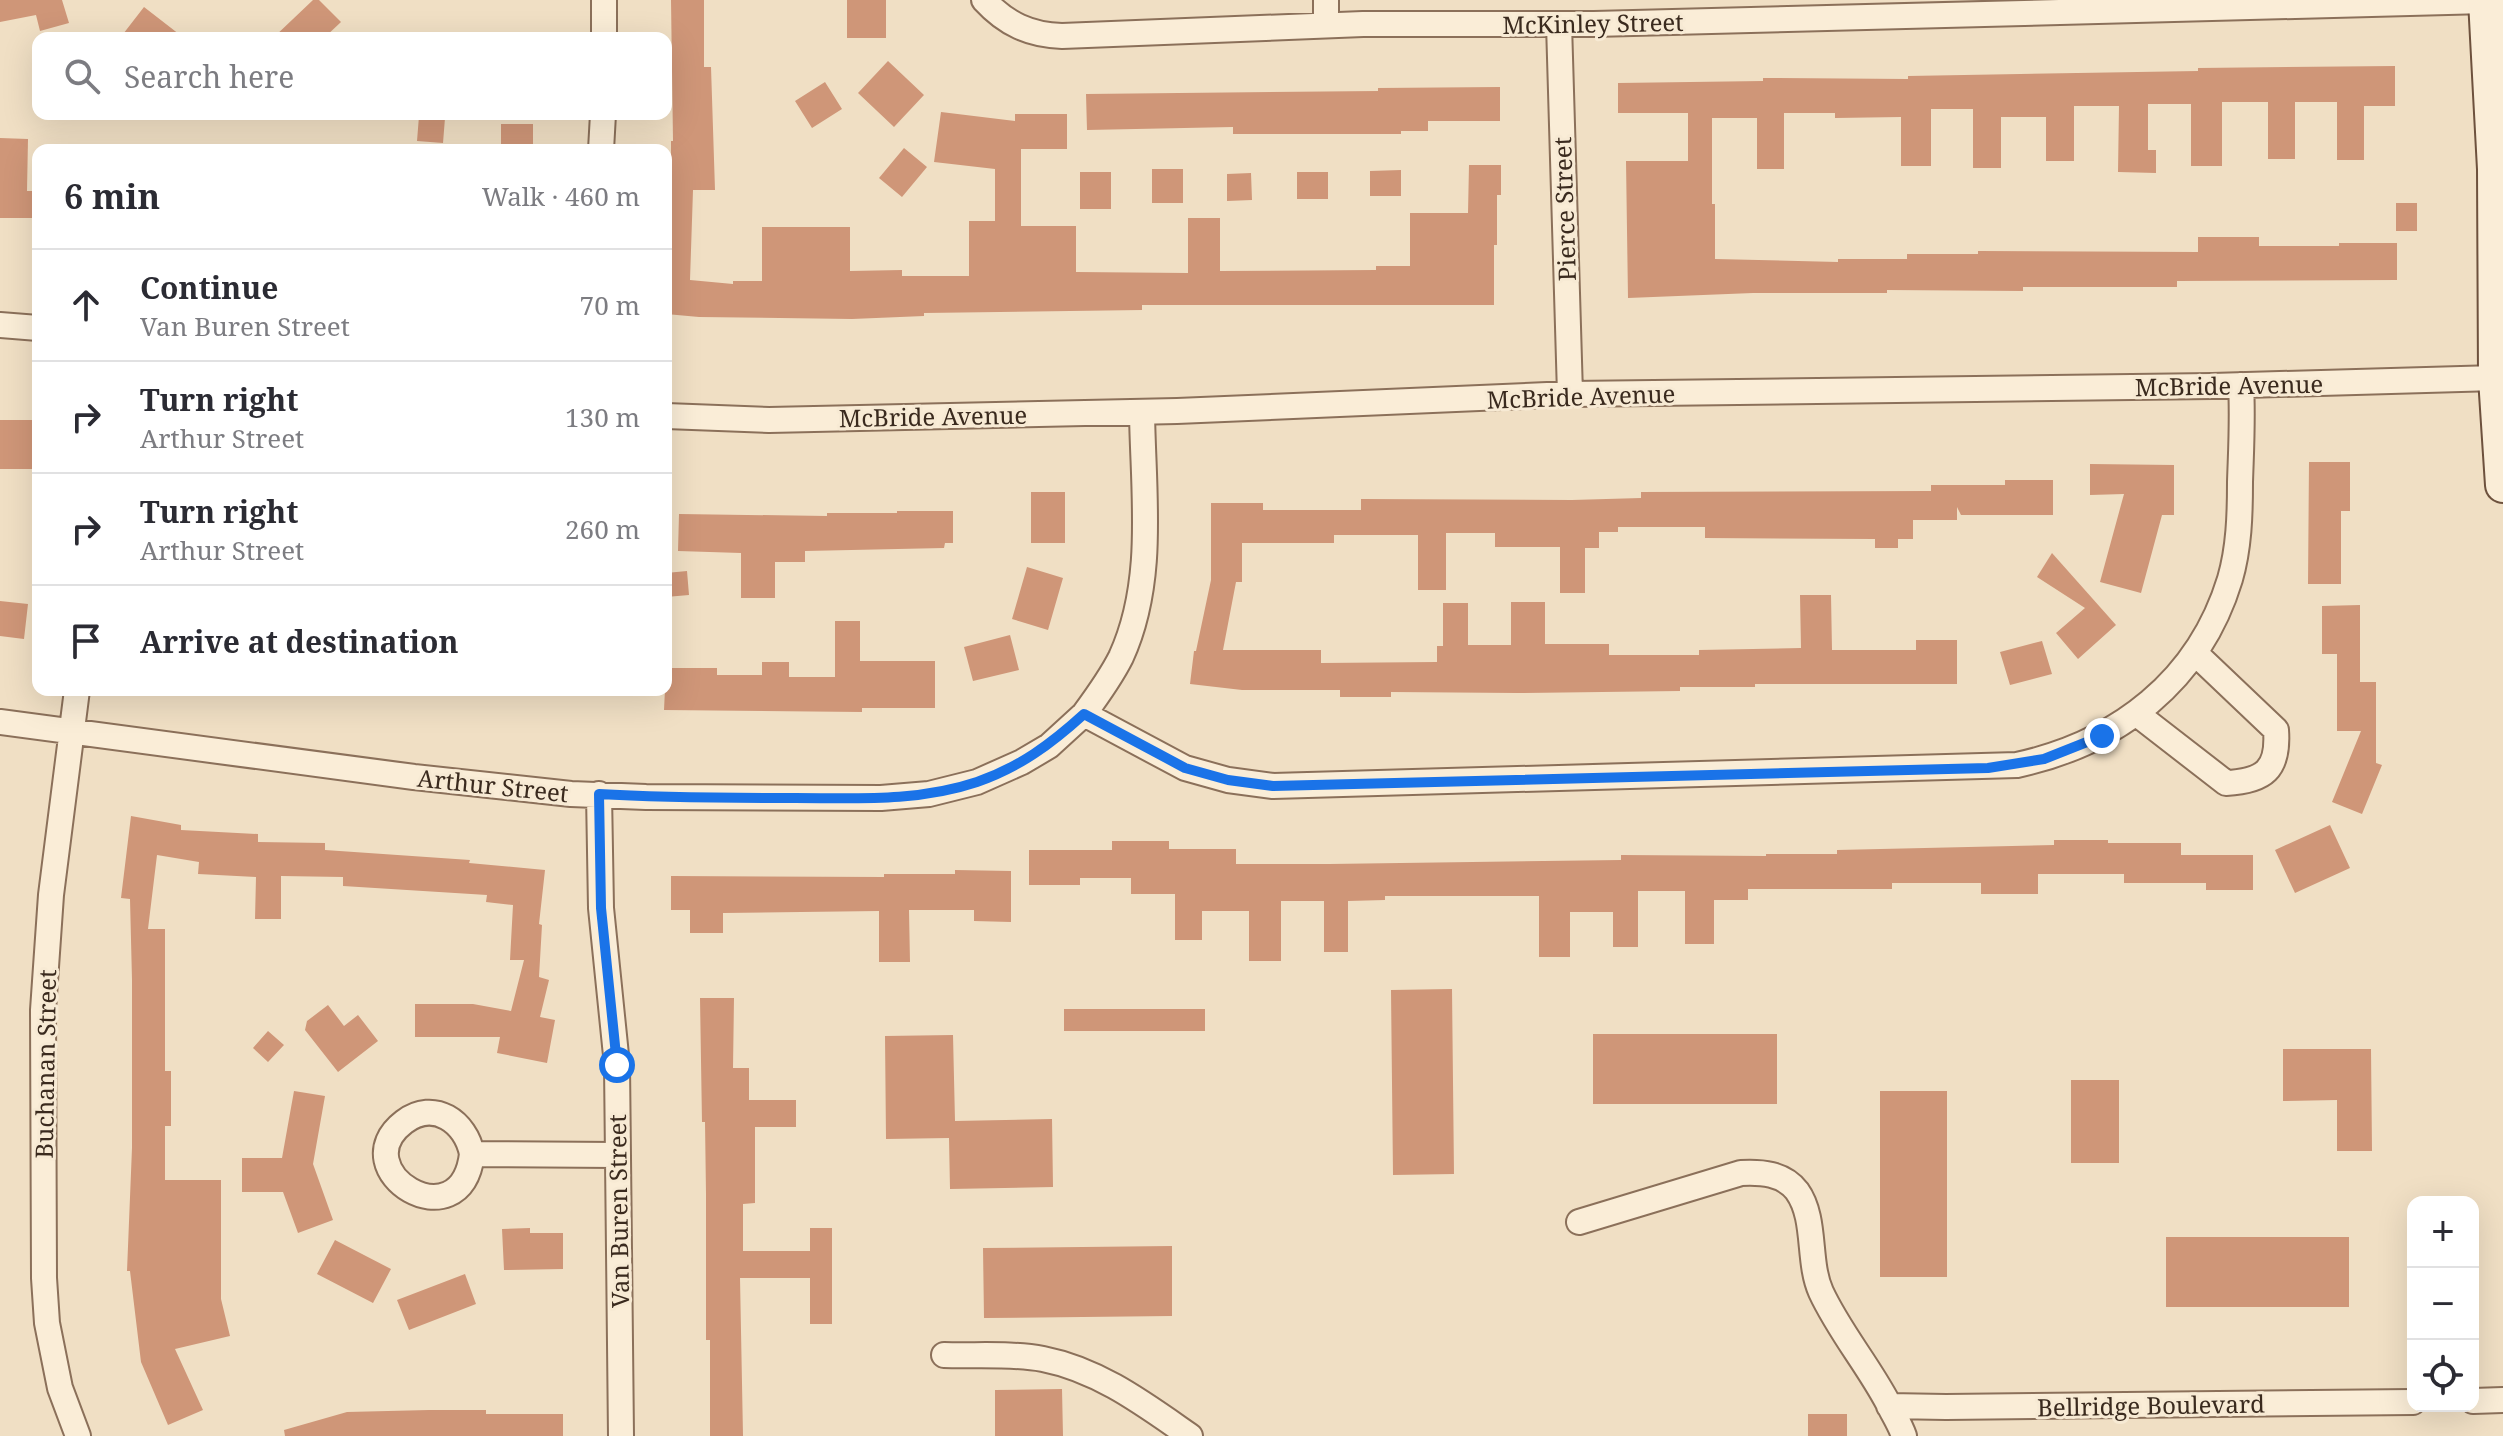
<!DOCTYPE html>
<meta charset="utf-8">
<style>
:root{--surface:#fff;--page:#f7f7f7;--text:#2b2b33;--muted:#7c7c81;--line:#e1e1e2}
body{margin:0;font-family:"Noto Serif",serif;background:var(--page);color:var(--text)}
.controls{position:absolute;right:24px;bottom:24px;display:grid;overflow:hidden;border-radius:16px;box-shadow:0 8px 32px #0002}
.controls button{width:72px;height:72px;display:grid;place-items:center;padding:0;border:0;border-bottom:2px solid var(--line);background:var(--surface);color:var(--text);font:40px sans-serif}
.stop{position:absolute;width:24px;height:24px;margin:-18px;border:6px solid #1a73e8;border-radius:50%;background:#fff}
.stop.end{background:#1a73e8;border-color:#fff;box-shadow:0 2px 8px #0008}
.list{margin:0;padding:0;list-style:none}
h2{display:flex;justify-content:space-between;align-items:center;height:104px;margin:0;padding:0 32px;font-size:34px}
h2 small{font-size:26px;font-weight:400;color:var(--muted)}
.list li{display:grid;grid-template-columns:52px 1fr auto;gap:24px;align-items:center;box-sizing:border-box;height:112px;padding:0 32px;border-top:2px solid var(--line)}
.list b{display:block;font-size:30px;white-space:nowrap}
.list p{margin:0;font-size:26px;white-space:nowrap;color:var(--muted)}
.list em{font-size:26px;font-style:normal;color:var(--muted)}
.icon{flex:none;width:44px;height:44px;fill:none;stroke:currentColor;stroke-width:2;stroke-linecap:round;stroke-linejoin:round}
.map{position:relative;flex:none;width:2503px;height:1436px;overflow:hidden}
.search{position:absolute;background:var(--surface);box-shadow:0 8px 32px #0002;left:32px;top:32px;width:640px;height:88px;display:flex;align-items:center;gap:20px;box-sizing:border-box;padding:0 28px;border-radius:16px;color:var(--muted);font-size:30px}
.panel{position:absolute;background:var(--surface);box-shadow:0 8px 32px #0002;left:32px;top:144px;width:640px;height:552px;border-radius:16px}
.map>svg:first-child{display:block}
.building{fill:#cf9678}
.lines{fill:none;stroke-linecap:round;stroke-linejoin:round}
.minor-casing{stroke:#8b705a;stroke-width:28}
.secondary-casing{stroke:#6d513d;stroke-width:38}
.minor{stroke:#faedd7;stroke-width:24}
.secondary{stroke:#faedd7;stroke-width:34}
.route{stroke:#1a73e8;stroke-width:10}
.labels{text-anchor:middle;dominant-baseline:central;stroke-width:6;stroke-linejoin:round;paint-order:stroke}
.street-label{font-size:24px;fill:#3a2a1e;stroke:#f7ead4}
</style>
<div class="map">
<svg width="2503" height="1436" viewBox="0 0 2503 1436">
<rect width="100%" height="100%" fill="#f0dfc4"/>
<!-- building -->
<path class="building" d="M 0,0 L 62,0 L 69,23 L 40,31 L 36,15 L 0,22 Z
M 313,0 L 319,0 L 341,22 L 324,38 L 273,38 Z
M 671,0 L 704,0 L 704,67 L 711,67 L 715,190 L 693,190 L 690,280 L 733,284 L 733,281 L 762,281 L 762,227 L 850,227 L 850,271 L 902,270 L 902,276 L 969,276 L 969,221 L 995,221 L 995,169 L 934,162 L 941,112 L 1015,121 L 1015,114 L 1067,114 L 1067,149 L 1021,149 L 1021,226 L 1076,226 L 1076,272 L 1188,273 L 1188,218 L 1220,218 L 1220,271 L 1376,270 L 1376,266 L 1410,266 L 1410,213 L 1468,213 L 1469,165 L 1501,165 L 1501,195 L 1497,195 L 1497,245 L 1494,245 L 1494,305 L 1142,305 L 1142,310 L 924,313 L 924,316 L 852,319 L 699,317 L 666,314 L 666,217 L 671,217 L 671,141 L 673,141 Z
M 847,0 L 886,0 L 886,38 L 847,38 Z
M 144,7 L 184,38 L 120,38 Z
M 888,61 L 924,95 L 894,127 L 858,93 Z
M 2395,66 L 2395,106 L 2364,106 L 2364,160 L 2337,160 L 2337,102 L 2295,102 L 2295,159 L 2268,159 L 2268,102 L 2222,102 L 2222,166 L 2191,166 L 2191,104 L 2148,104 L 2148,150 L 2156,150 L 2156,173 L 2118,172 L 2119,106 L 2074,106 L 2074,161 L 2046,161 L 2046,117 L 2001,117 L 2001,168 L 1973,168 L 1973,109 L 1931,109 L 1931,166 L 1901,166 L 1901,117 L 1835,118 L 1835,113 L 1784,113 L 1784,169 L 1757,169 L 1757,118 L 1712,118 L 1712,204 L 1715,204 L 1715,259 L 1838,262 L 1838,259 L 1907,259 L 1907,254 L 1978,254 L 1978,251 L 2198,252 L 2198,237 L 2259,237 L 2259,246 L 2339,246 L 2339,243 L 2397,243 L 2397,280 L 2177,281 L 2177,287 L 2023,287 L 2023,291 L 1887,290 L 1887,293 L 1753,293 L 1628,298 L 1626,161 L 1688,161 L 1688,113 L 1618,113 L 1618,83 L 1763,81 L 1763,78 L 1908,79 L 1908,76 L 2198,71 L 2198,68 Z
M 825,82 L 842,109 L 812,128 L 795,101 Z
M 1500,87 L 1500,121 L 1428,121 L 1428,131 L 1401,131 L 1401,134 L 1233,134 L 1233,127 L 1087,130 L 1086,94 L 1378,91 L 1378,88 Z
M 419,116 L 445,118 L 443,143 L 417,141 Z
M 501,124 L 533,124 L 533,150 L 501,150 Z
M 0,138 L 28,139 L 27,191 L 38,191 L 38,218 L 0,218 Z
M 904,148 L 927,167 L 902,197 L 879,178 Z
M 1152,169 L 1183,169 L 1183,203 L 1152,203 Z
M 1401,170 L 1401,196 L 1370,196 L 1370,171 Z
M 1080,172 L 1111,172 L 1111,209 L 1080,209 Z
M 1297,172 L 1328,172 L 1328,199 L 1297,199 Z
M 1251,173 L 1252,200 L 1227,201 L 1227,174 Z
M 2396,203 L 2417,203 L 2417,231 L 2396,231 Z
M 0,420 L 38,420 L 38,469 L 0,469 Z
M 2309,462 L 2350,462 L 2350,511 L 2341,511 L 2341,584 L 2308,584 Z
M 2090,464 L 2174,465 L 2174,515 L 2162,515 L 2141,593 L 2100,582 L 2124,494 L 2090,495 Z
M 2005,480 L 2053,480 L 2053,515 L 1961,515 L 1957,507 L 1957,520 L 1913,520 L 1913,539 L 1898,539 L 1898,548 L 1875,548 L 1875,539 L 1705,538 L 1705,527 L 1618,527 L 1618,532 L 1599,532 L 1599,548 L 1585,548 L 1585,593 L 1560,593 L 1560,547 L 1495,547 L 1495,533 L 1446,533 L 1446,590 L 1418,590 L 1418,535 L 1334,535 L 1334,543 L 1242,543 L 1242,582 L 1236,582 L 1223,650 L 1321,650 L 1321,663 L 1437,662 L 1437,646 L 1443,646 L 1443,603 L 1468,603 L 1468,645 L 1511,645 L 1511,602 L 1545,602 L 1545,644 L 1609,644 L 1609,655 L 1699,655 L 1699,650 L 1801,648 L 1800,595 L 1831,595 L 1832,650 L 1916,650 L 1916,640 L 1957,640 L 1957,684 L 1755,684 L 1755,687 L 1680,687 L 1680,691 L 1517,693 L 1391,692 L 1391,697 L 1340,697 L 1340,690 L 1242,690 L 1190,684 L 1194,651 L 1196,651 L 1211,580 L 1211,503 L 1263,503 L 1263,510 L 1361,510 L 1361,499 L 1572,500 L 1641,498 L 1641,492 L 1931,491 L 1931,485 L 2005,485 Z
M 1031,492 L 1065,492 L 1065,543 L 1031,543 Z
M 897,511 L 953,511 L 953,543 L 945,543 L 944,548 L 805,551 L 805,562 L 775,562 L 775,598 L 741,598 L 741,553 L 678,551 L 679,514 L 827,516 L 827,513 L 897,513 Z
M 2052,553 L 2116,625 L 2078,659 L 2056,633 L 2085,608 L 2037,577 Z
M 1027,567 L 1063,578 L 1048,630 L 1012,619 Z
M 687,571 L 689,595 L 666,597 L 666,573 Z
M 0,601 L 28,604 L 24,639 L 0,636 Z
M 2360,605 L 2360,682 L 2376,682 L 2376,763 L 2382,765 L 2362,814 L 2332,802 L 2361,731 L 2337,731 L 2337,654 L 2322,654 L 2322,606 Z
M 835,621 L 860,621 L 860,661 L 935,661 L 935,708 L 862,708 L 862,712 L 664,710 L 666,668 L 717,668 L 717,675 L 762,675 L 762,662 L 789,662 L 789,677 L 835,677 Z
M 1010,635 L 1019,670 L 973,681 L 964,647 Z
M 2042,641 L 2052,674 L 2010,685 L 2000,652 Z
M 131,816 L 181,825 L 181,830 L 258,834 L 258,842 L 325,843 L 325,850 L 470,860 L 469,863 L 545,870 L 539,924 L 542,925 L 539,977 L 549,980 L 540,1017 L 555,1020 L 547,1063 L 497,1053 L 500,1037 L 415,1037 L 415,1004 L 473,1004 L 511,1011 L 524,960 L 510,960 L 513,905 L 486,902 L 487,895 L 343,886 L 343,877 L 281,876 L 281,919 L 255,919 L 256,877 L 198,874 L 199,862 L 157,855 L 148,929 L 165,929 L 165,1071 L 171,1071 L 171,1126 L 165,1126 L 165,1180 L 221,1180 L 221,1299 L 230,1336 L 175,1349 L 203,1410 L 168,1425 L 141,1362 L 130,1271 L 127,1271 L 132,1148 L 132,980 L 130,899 L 121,898 Z
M 2330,825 L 2350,868 L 2295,893 L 2275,850 Z
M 2054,840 L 2108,840 L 2108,843 L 2181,843 L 2181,855 L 2253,855 L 2253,890 L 2206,890 L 2206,883 L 2124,883 L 2124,874 L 2038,874 L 2038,894 L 1981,894 L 1981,883 L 1892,883 L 1892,889 L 1748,889 L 1748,900 L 1714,900 L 1714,944 L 1685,944 L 1685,891 L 1638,891 L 1638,947 L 1613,947 L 1613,912 L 1570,912 L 1570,957 L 1539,957 L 1539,896 L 1385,896 L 1385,900 L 1348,901 L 1348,952 L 1324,952 L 1324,901 L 1281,901 L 1281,961 L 1249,961 L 1249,911 L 1202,911 L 1202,940 L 1175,940 L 1175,894 L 1131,894 L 1131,878 L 1080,878 L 1080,885 L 1029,885 L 1029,850 L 1112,850 L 1112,841 L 1169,841 L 1169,849 L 1236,849 L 1236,864 L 1329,864 L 1621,860 L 1621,855 L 1766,856 L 1766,854 L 1837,854 L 1837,850 L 2054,845 Z
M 955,870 L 1011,871 L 1011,922 L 974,921 L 974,910 L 909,910 L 910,962 L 879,962 L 879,911 L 723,913 L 723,933 L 690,933 L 690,910 L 671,910 L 671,876 L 884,877 L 884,874 L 955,874 Z
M 1452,989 L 1454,1174 L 1393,1175 L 1391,990 Z
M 700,998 L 734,998 L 733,1068 L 749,1068 L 749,1100 L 796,1100 L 796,1127 L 755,1127 L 755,1203 L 743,1204 L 743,1251 L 810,1251 L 810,1228 L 832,1228 L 832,1324 L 810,1324 L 810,1278 L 740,1278 L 743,1436 L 710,1436 L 710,1340 L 706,1340 L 706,1194 L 705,1122 L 702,1122 Z
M 328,1005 L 344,1026 L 358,1015 L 378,1041 L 338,1072 L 305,1030 L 307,1021 Z
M 1064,1009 L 1205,1009 L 1205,1031 L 1064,1031 Z
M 268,1031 L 284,1045 L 268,1062 L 253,1048 Z
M 1593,1034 L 1777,1034 L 1777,1104 L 1593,1104 Z
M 953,1035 L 955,1121 L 1052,1119 L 1053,1187 L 950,1189 L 949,1138 L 886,1139 L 885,1036 Z
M 2283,1049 L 2371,1049 L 2372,1151 L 2337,1151 L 2337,1100 L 2283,1101 Z
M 2071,1080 L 2119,1080 L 2119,1163 L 2071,1163 Z
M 294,1091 L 325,1096 L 313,1164 L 333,1220 L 298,1233 L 283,1192 L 242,1192 L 242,1158 L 282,1158 Z
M 1880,1091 L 1947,1091 L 1947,1277 L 1880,1277 Z
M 530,1228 L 530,1233 L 563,1233 L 563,1269 L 504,1270 L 502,1229 Z
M 2166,1237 L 2349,1237 L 2349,1307 L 2166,1307 Z
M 335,1240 L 391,1269 L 373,1303 L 317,1274 Z
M 1172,1246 L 1172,1316 L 984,1318 L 983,1248 Z
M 465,1274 L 476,1304 L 409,1330 L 397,1300 Z
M 1062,1389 L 1063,1436 L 995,1436 L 995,1390 Z
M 429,1410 L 486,1410 L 486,1414 L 563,1414 L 563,1436 L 285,1436 L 284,1430 L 347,1412 Z
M 1808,1414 L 1847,1414 L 1847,1436 L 1808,1436 Z"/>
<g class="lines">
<!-- minor casing -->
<g class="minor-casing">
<path id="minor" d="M 604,0 L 604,38
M 984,0 C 1006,24 1030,35 1062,36 L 1363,24 L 1594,24 L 2486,1
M 1559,24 L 1570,394
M 1326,25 L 1326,0
M 601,150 L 603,114
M 0,325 L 38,328
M 666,416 L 769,420 L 1177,411 L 1570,394 L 2212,386 L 2496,378
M 77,690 L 51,895 L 43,1010 L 44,1278 L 47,1323 L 60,1388 L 78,1436
M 1084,714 C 1098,695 1111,677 1121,657 C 1156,581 1143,493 1142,412
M 2137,714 L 2226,783 C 2264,781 2279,770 2276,730 L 2195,653
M 0,722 L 414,777 L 571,794 L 646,797 L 881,798 L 929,794 L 977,782 L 1022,762 L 1049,746 L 1084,714 L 1185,768 L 1228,780 L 1273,786 L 2017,765 C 2118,743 2199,681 2230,579 C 2239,548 2240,515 2240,482 C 2241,450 2243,418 2241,385
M 599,794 L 601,908 L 617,1065 L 621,1436
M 472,1154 C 461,1245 341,1170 404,1122 C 434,1099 466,1122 472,1154 L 617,1155
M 1579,1222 L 1741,1173 C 1761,1172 1783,1173 1797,1191 C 1817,1219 1807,1261 1821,1292 C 1839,1331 1868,1365 1888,1403 C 1893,1414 1900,1424 1904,1436
M 944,1355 C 976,1356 1012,1353 1043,1359 C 1099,1370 1144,1404 1190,1436
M 2473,1401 L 2503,1400
M 1889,1406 L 1946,1407 L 2413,1402"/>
</g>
<!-- secondary casing -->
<g class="secondary-casing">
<path id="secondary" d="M 2486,0 L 2495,169 L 2496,378 L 2503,485"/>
</g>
<!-- minor -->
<use href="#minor" class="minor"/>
<!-- secondary -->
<use href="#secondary" class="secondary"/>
</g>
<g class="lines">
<!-- route -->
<path class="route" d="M 617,1065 L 601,908 L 599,794 C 664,798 729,798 795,798 C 855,798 918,802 977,782 C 1020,767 1051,744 1084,714 L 1185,768 L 1228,780 L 1273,786 L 1988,768 L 2044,759 L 2102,736"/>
</g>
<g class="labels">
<!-- street labels -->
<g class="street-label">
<text transform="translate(1593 23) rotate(-1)">McKinley Street</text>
<text transform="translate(1564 209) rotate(-92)">Pierce Street</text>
<text transform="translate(2229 385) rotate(-1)">McBride Avenue</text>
<text transform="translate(1581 396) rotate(-2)">McBride Avenue</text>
<text transform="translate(933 416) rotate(-1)">McBride Avenue</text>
<text transform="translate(493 785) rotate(6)">Arthur Street</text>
<text transform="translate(45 1064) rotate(-89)">Buchanan Street</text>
<text transform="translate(618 1211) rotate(-91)">Van Buren Street</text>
<text transform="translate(2151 1405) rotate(-1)">Bellridge Boulevard</text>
</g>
</g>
</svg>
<div class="controls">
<button>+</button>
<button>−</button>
<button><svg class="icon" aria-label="locate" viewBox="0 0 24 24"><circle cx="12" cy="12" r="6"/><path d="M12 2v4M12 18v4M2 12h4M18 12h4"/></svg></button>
</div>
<div class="stop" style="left:617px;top:1065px"></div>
<div class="stop end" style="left:2102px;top:736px"></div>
<div class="search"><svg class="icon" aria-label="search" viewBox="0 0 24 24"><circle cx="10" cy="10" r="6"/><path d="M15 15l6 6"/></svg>Search here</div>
<section class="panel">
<h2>6 min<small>Walk · 460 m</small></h2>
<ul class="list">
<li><svg class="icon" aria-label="ahead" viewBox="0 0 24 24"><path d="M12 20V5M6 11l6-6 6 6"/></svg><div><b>Continue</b><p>Van Buren Street</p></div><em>70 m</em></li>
<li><svg class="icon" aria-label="right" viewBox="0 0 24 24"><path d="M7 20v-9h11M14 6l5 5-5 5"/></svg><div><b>Turn right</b><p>Arthur Street</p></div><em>130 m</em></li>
<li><svg class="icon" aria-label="right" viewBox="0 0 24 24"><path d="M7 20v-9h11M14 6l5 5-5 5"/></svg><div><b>Turn right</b><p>Arthur Street</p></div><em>260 m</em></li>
<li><svg class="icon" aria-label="arrive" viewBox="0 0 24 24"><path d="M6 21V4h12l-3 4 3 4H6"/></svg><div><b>Arrive at destination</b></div></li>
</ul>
</section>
</div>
